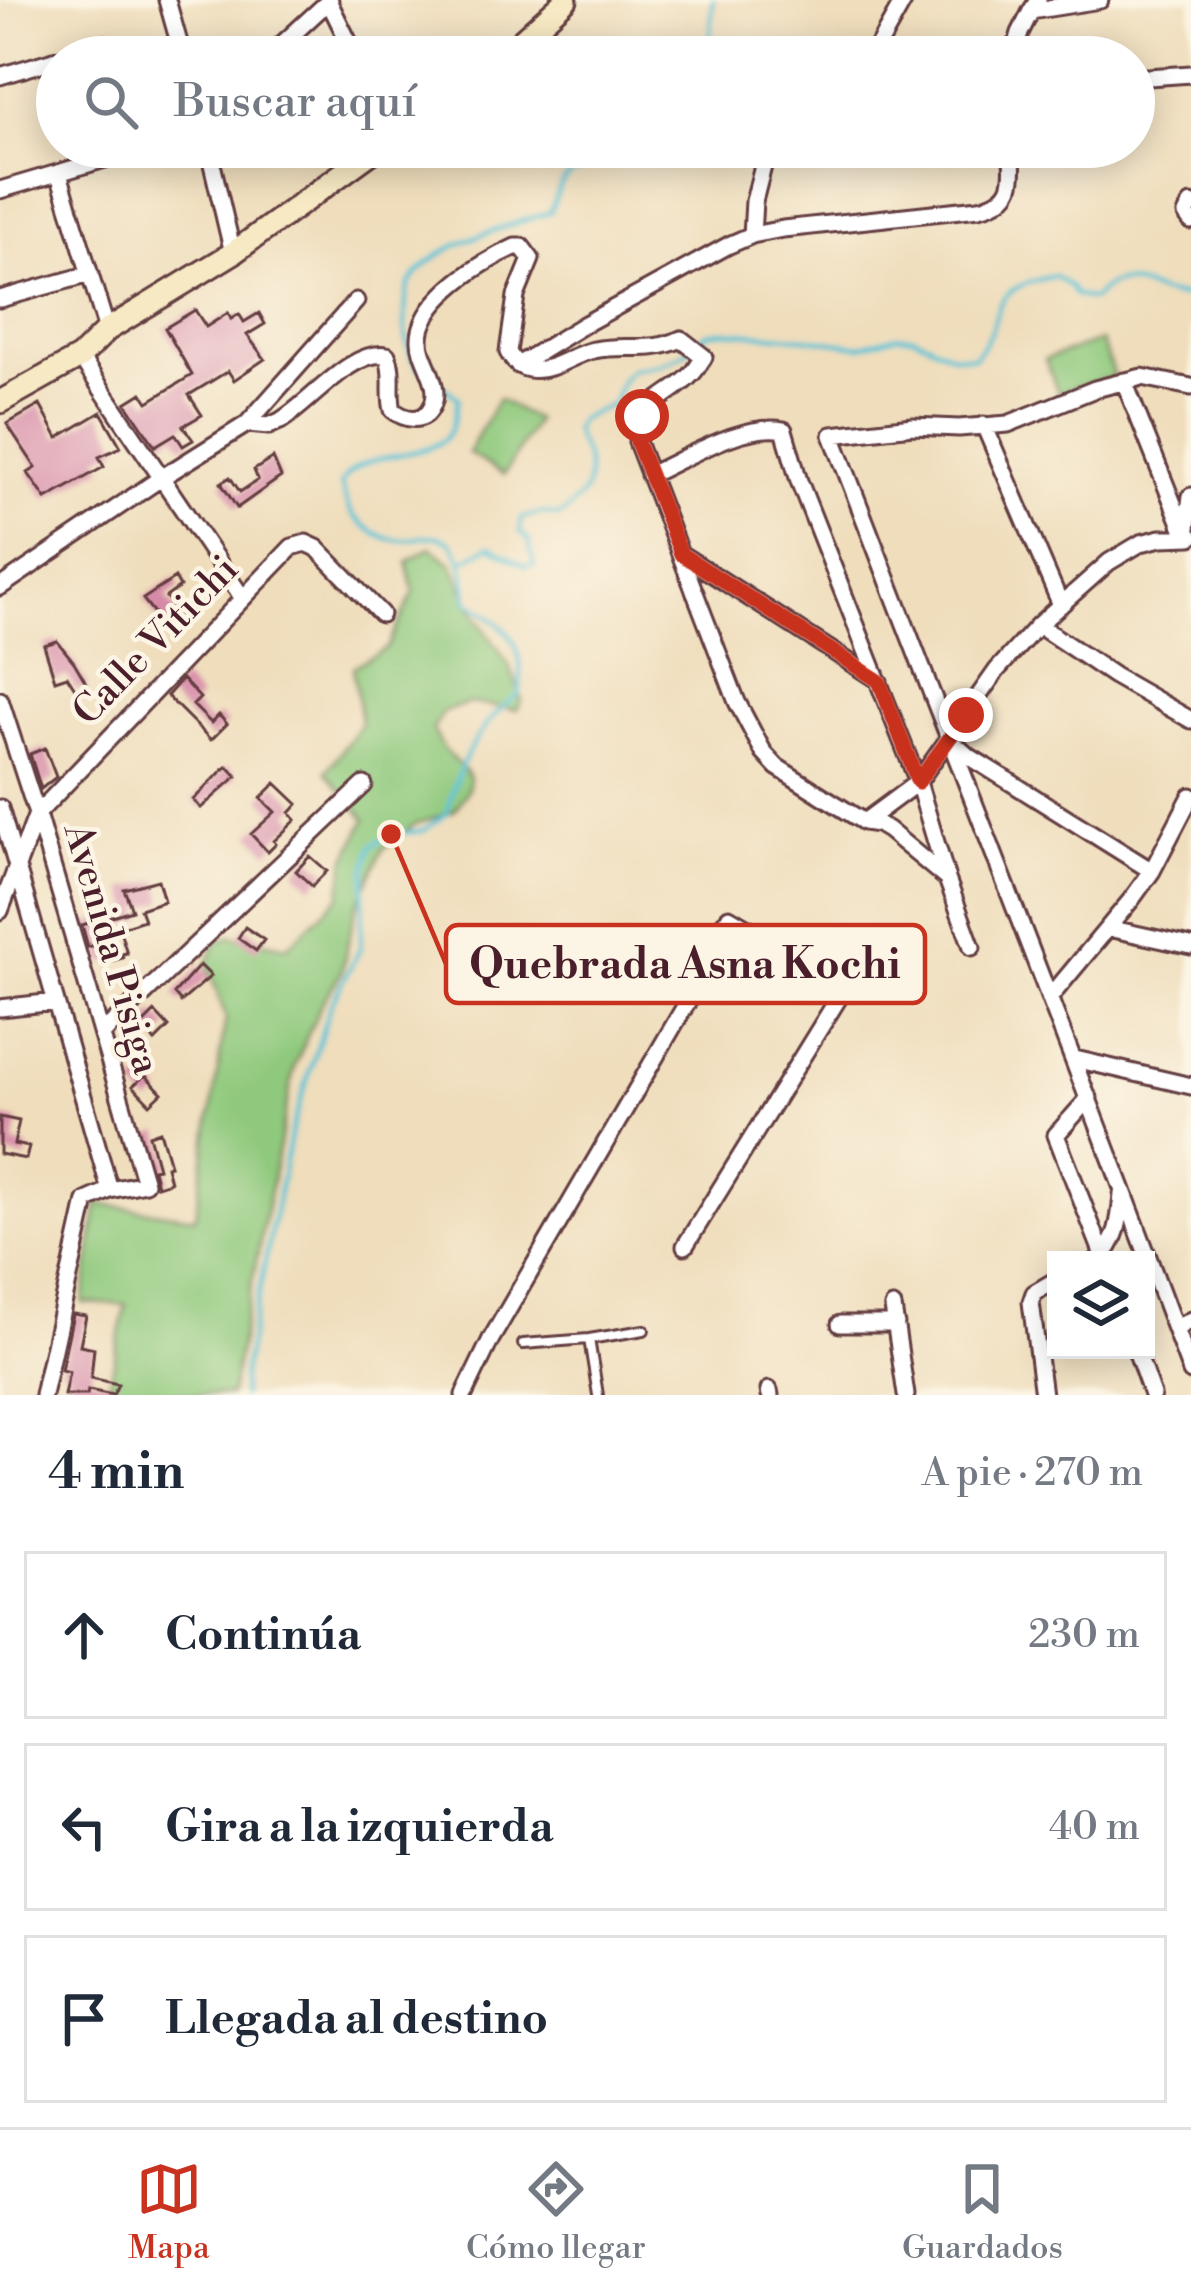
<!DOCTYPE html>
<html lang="es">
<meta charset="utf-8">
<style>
:root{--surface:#fff;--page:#f6f6f7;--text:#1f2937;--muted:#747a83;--line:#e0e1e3;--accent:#c8321e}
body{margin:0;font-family:"Libre Bodoni",serif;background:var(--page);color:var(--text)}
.controls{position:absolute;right:36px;bottom:36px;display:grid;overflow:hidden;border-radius:0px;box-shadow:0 6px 30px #0003}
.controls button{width:108px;height:108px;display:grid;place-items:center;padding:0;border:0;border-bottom:3px solid var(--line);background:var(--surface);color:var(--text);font:60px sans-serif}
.stop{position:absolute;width:36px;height:36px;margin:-27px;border:9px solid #c8321e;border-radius:50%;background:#fff}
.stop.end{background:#c8321e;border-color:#fff;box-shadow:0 3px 12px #0008}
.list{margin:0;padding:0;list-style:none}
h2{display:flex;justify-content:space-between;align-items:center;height:156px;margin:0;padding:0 48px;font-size:51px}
h2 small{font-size:39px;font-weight:400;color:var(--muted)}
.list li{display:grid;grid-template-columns:78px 1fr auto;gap:36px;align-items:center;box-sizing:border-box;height:168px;margin:0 24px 24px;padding:0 24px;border:3px solid var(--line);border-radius:0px}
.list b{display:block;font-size:45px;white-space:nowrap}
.list em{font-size:39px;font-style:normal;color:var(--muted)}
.icon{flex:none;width:66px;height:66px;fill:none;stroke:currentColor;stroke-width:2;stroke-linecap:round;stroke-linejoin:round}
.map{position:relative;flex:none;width:1191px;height:1395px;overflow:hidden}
.search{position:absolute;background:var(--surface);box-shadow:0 6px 30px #0003;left:36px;right:36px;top:36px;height:132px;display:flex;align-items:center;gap:30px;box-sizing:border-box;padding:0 42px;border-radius:66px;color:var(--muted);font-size:45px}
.sheet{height:732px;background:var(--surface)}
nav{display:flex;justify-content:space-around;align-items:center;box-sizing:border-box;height:168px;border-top:3px solid var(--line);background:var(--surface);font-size:33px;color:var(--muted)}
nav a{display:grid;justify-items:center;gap:6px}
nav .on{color:var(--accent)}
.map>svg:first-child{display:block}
.green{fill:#8fc97d;stroke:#6c7454;stroke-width:3}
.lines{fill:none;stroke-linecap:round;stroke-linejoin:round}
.stream{stroke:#59c2d6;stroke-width:4.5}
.building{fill:#d78aa8}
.lane-casing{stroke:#633c41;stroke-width:14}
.street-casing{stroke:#633c41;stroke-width:21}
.secondary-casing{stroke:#633c41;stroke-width:27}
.lane{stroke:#fff;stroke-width:8}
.street{stroke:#fff;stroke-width:15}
.secondary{stroke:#f6e9c3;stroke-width:21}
.route{stroke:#c8321e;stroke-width:15}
.labels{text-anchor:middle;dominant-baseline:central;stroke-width:9;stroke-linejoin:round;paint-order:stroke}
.street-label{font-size:39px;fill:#4a1f2b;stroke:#fcf5e5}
.leader{fill:none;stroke:#c8321e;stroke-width:4.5}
.callout-dot{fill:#c8321e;stroke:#fcf5e5;stroke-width:4.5}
.callout{fill:#fcf5e5;stroke:#c8321e;stroke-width:4.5}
.callout-label{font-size:42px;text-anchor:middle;font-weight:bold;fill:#4a1f2b}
</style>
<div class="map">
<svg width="1191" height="1395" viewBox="0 0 1191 1395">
<rect width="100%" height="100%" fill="#fcf5e5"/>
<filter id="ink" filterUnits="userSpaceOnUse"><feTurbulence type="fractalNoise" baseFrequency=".00833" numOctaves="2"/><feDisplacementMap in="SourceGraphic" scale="24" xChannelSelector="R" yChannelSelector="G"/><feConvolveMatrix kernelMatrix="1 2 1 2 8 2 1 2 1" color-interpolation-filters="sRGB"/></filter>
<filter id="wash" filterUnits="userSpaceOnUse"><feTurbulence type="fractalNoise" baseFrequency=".004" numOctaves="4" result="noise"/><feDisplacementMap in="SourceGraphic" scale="48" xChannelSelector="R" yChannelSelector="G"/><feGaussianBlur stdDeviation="2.7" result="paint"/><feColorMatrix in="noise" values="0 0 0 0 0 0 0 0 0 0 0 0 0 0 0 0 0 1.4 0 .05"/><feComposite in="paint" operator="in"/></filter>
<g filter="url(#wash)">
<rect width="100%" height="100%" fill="#efddbb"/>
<!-- green -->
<path class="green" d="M 1101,341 L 1114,376 L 1058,393 L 1045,359 Z
M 498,399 L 536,420 L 504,475 L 468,453 Z
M 431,547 L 452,564 L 477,618 L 510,667 L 522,700 L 517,710 L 470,703 L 442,712 L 433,730 C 434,731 442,748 444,749 C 466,777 483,772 454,811 L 415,824 L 383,849 L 356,908 L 341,973 L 320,1006 L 294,1068 L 230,1395 L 107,1395 L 126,1305 L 83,1303 L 98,1204 L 195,1217 L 226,1017 L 207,964 L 217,942 L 231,936 L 287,947 L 340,896 L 346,860 L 366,819 L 326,772 L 361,724 L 353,667 L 387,648 L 414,592 L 407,562 Z"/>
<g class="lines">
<!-- stream -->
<path class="stream" d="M 709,57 L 713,0
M 423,372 C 408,356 406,342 405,321 C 405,310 405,293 410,284 C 433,242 509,227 550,212 C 555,201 558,185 567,177 C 591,157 631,168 657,147
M 461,562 L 490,546 L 525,566 L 534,565 L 529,541 L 520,532 L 521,518 L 542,513 L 560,516 C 581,499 595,486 585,457 C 581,447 576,440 574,429 L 580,419 L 613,404 L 622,379 L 632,369 L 662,364 L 683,354 L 707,333 L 723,331 L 805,338 L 860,346 L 895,336 L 913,336 L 953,355 L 974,357 C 1013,313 976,292 1054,276 L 1070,287 L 1075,295 L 1092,300 C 1098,295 1102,289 1108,286 C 1131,273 1162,302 1191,295
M 242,1395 L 242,1378 L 290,1136 L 330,1006 L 360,949 L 366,868 L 372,846 L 391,834 L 423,831 L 447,813 C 457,765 480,722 520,693 C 524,638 510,631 468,601 C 465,583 465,561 454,546 C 439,526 408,545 390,539 C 378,536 357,522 351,512 C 346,505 344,493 341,485 C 355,452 412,459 439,443 C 454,434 455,413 458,398 L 441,385"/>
</g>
<g id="blocks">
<!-- building -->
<path class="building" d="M 195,310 L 206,327 L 228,313 L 231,319 L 239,314 L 244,322 L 259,313 L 265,324 L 247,335 L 265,359 L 234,380 L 228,371 L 189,395 L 202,415 L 183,426 L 193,440 L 183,446 L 175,434 L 155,446 L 126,403 L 142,393 L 148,402 L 192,375 L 165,328 Z
M 40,405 L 58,438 L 101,412 L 121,447 L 99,457 L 104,467 L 46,499 L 28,473 L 36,468 L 7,424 Z
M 273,458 L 281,477 L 237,508 L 221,483 L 230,477 L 240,492 L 258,480 L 254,470 Z
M 175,578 L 180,587 L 166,597 L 183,619 L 167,630 L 143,599 Z
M 57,641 L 74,662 L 88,686 L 76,690 L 67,676 L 55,680 L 44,645 Z
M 182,679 L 200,698 L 193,705 L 211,723 L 219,715 L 227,724 L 211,740 L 167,696 Z
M 45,748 L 56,777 L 41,789 L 30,754 Z
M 227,766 L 237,776 L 201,808 L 193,800 Z
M 276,783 L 298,804 L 290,813 L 296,820 L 274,841 L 276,844 L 268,852 L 251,834 L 275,812 L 261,798 Z
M 310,856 L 327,871 L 312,886 L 296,871 Z
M 158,880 L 164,901 L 140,909 L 144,920 L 122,927 L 123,931 L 120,931 L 127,953 L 122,954 L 123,958 L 104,963 L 98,944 L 88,947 L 82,925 L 132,910 L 124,889 Z
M 245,927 L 264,940 L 256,951 L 238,938 Z
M 200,965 L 211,976 L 181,1002 L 174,994 Z
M 155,1012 L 169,1027 L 155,1041 L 141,1026 Z
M 145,1075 L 162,1093 L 150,1104 L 133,1086 Z
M 0,1117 L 19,1121 L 14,1144 L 29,1147 L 26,1159 L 0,1154 Z
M 160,1131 L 170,1165 L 166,1166 L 170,1182 L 157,1186 L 153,1169 L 158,1168 L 149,1135 Z
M 73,1314 L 86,1316 L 80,1345 L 94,1348 L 91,1378 L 118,1384 L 113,1395 L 88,1390 L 87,1395 L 64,1395 L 69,1372 L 61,1370 Z"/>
</g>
</g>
<g filter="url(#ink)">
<use href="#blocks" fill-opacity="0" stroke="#633c41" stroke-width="3"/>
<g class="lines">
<!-- lane casing -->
<g class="lane-casing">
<path id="lane" d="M 589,1339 L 598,1395
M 523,1344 L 589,1339 L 644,1330"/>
</g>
<!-- street casing -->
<g class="street-casing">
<path id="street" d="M 167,0 L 183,57
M 328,0 L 356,57
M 1038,0 L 1031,11 L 1100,0
M 63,57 L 105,44
M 268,57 L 330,0
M 872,57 L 904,0
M 1013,57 L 1020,33 L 1031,11
M 0,76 L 57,59
M 1134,78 L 1191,74
M 208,147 L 233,253
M 59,174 L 107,330
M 0,190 L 146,147
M 1191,204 L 1186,214 L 1191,221
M 752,235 L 754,201 L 768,147
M 0,299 L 90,274
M 80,357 L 242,597
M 518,365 L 585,324 L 729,245 L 752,235 L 783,229 L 979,208 C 1016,199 1014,181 1011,147
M 1124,381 L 1186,536 L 1191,496
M 1191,387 L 1142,377 L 1095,389 L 1008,424 L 959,428 L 913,426 L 832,435 C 952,748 1075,1058 1191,1372
M 247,424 L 269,426 L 280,421 C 310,404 351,349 387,355 C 395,372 388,392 393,410 C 405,420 424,424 432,406 C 441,388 427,369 422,352 C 407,307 481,262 515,247 L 522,247 L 531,259 L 516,296 L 508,352 C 513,361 518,367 529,369 C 553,373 572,354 594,350 C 626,343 650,354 681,339 L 704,357 C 700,362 697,369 692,374 C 668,400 638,400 637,442 L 737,702 L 764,753 L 777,767 L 864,822 L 878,824 L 888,830 L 947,879
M 984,425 L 1061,605
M 649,475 C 687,458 743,422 784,430 L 799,481 L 918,782 L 947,879 L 972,947
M 681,554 L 879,681
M 0,587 L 161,478 L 247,424 L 356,301
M 1038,625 L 1114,676 L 1191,720
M 0,700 L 37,814 L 145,1183 L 110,1190 L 86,1201 L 43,1395
M 949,739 L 967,755 L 1152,871
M 0,808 L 110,1190
M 864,822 L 918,782 L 997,670 L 1038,625 L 1109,562 L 1141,543 L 1161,538 L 1191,537
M 0,911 L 37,814 L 292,547 L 306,543 L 317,548 L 381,614
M 1108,928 L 1191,946
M 1051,996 L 1131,900 L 1152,871 L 1191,796
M 0,1008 L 55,1002
M 102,1034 L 364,785
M 1075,1059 L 1191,1086
M 1089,1098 L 1056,1135 L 1105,1260
M 1098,1259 C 1118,1243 1120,1218 1122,1194
M 893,1307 L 906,1395
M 840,1324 L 896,1324
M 1175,1329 L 1191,1320
M 1136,1350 L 1152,1395
M 769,1390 L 770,1395
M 464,1395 L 491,1339 L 702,977 L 712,939 L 729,917 L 846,986 L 685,1246
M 1043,1395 L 1031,1302 L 1034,1293 L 1056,1280"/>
</g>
<!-- secondary casing -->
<g class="secondary-casing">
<path id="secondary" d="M 503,57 L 566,0
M 0,402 L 80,357 L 107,330 L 233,253 L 379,147"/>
</g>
<!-- lane -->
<use href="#lane" class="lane"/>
<!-- street -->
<use href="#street" class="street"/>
<!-- secondary -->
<use href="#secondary" class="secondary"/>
</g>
</g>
<g class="lines" filter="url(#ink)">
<!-- route -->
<path class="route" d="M 642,416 L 637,442 L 681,554 L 879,681 L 918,782 L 966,715"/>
</g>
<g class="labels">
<!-- street labels -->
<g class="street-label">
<text transform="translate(156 641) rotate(-46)">Calle Vitichi</text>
<text transform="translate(111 949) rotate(74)">Avenida Pisiga</text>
</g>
</g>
<!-- callouts -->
<path class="leader" d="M391 834L446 964"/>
<circle class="callout-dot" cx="391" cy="834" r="12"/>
<rect class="callout" x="446" y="925" width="479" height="78" rx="12"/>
<g class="callout-label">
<text x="685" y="978">Quebrada Asna Kochi</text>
</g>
</svg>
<div class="controls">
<button><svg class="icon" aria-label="layers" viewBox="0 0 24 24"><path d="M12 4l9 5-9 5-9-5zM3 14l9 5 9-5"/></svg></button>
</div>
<div class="stop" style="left:642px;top:416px"></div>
<div class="stop end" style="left:966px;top:715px"></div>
<div class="search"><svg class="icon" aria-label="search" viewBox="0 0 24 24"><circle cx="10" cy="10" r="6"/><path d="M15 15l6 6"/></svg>Buscar aquí</div>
</div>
<section class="sheet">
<h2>4 min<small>A pie · 270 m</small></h2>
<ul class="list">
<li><svg class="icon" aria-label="ahead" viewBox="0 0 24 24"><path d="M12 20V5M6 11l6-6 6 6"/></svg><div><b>Continúa</b></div><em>230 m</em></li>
<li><svg class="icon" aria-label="left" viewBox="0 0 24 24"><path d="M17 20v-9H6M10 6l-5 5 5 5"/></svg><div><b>Gira a la izquierda</b></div><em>40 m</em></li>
<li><svg class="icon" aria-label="arrive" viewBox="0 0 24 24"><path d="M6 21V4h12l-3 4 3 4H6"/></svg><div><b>Llegada al destino</b></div></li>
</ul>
</section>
<nav>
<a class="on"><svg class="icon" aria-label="map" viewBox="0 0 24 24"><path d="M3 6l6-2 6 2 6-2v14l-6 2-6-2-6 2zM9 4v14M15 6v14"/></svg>Mapa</a>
<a><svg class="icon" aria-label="directions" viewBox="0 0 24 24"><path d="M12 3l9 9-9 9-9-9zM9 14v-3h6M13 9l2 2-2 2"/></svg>Cómo llegar</a>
<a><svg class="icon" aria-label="saved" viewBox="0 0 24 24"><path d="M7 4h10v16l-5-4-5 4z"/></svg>Guardados</a>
</nav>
